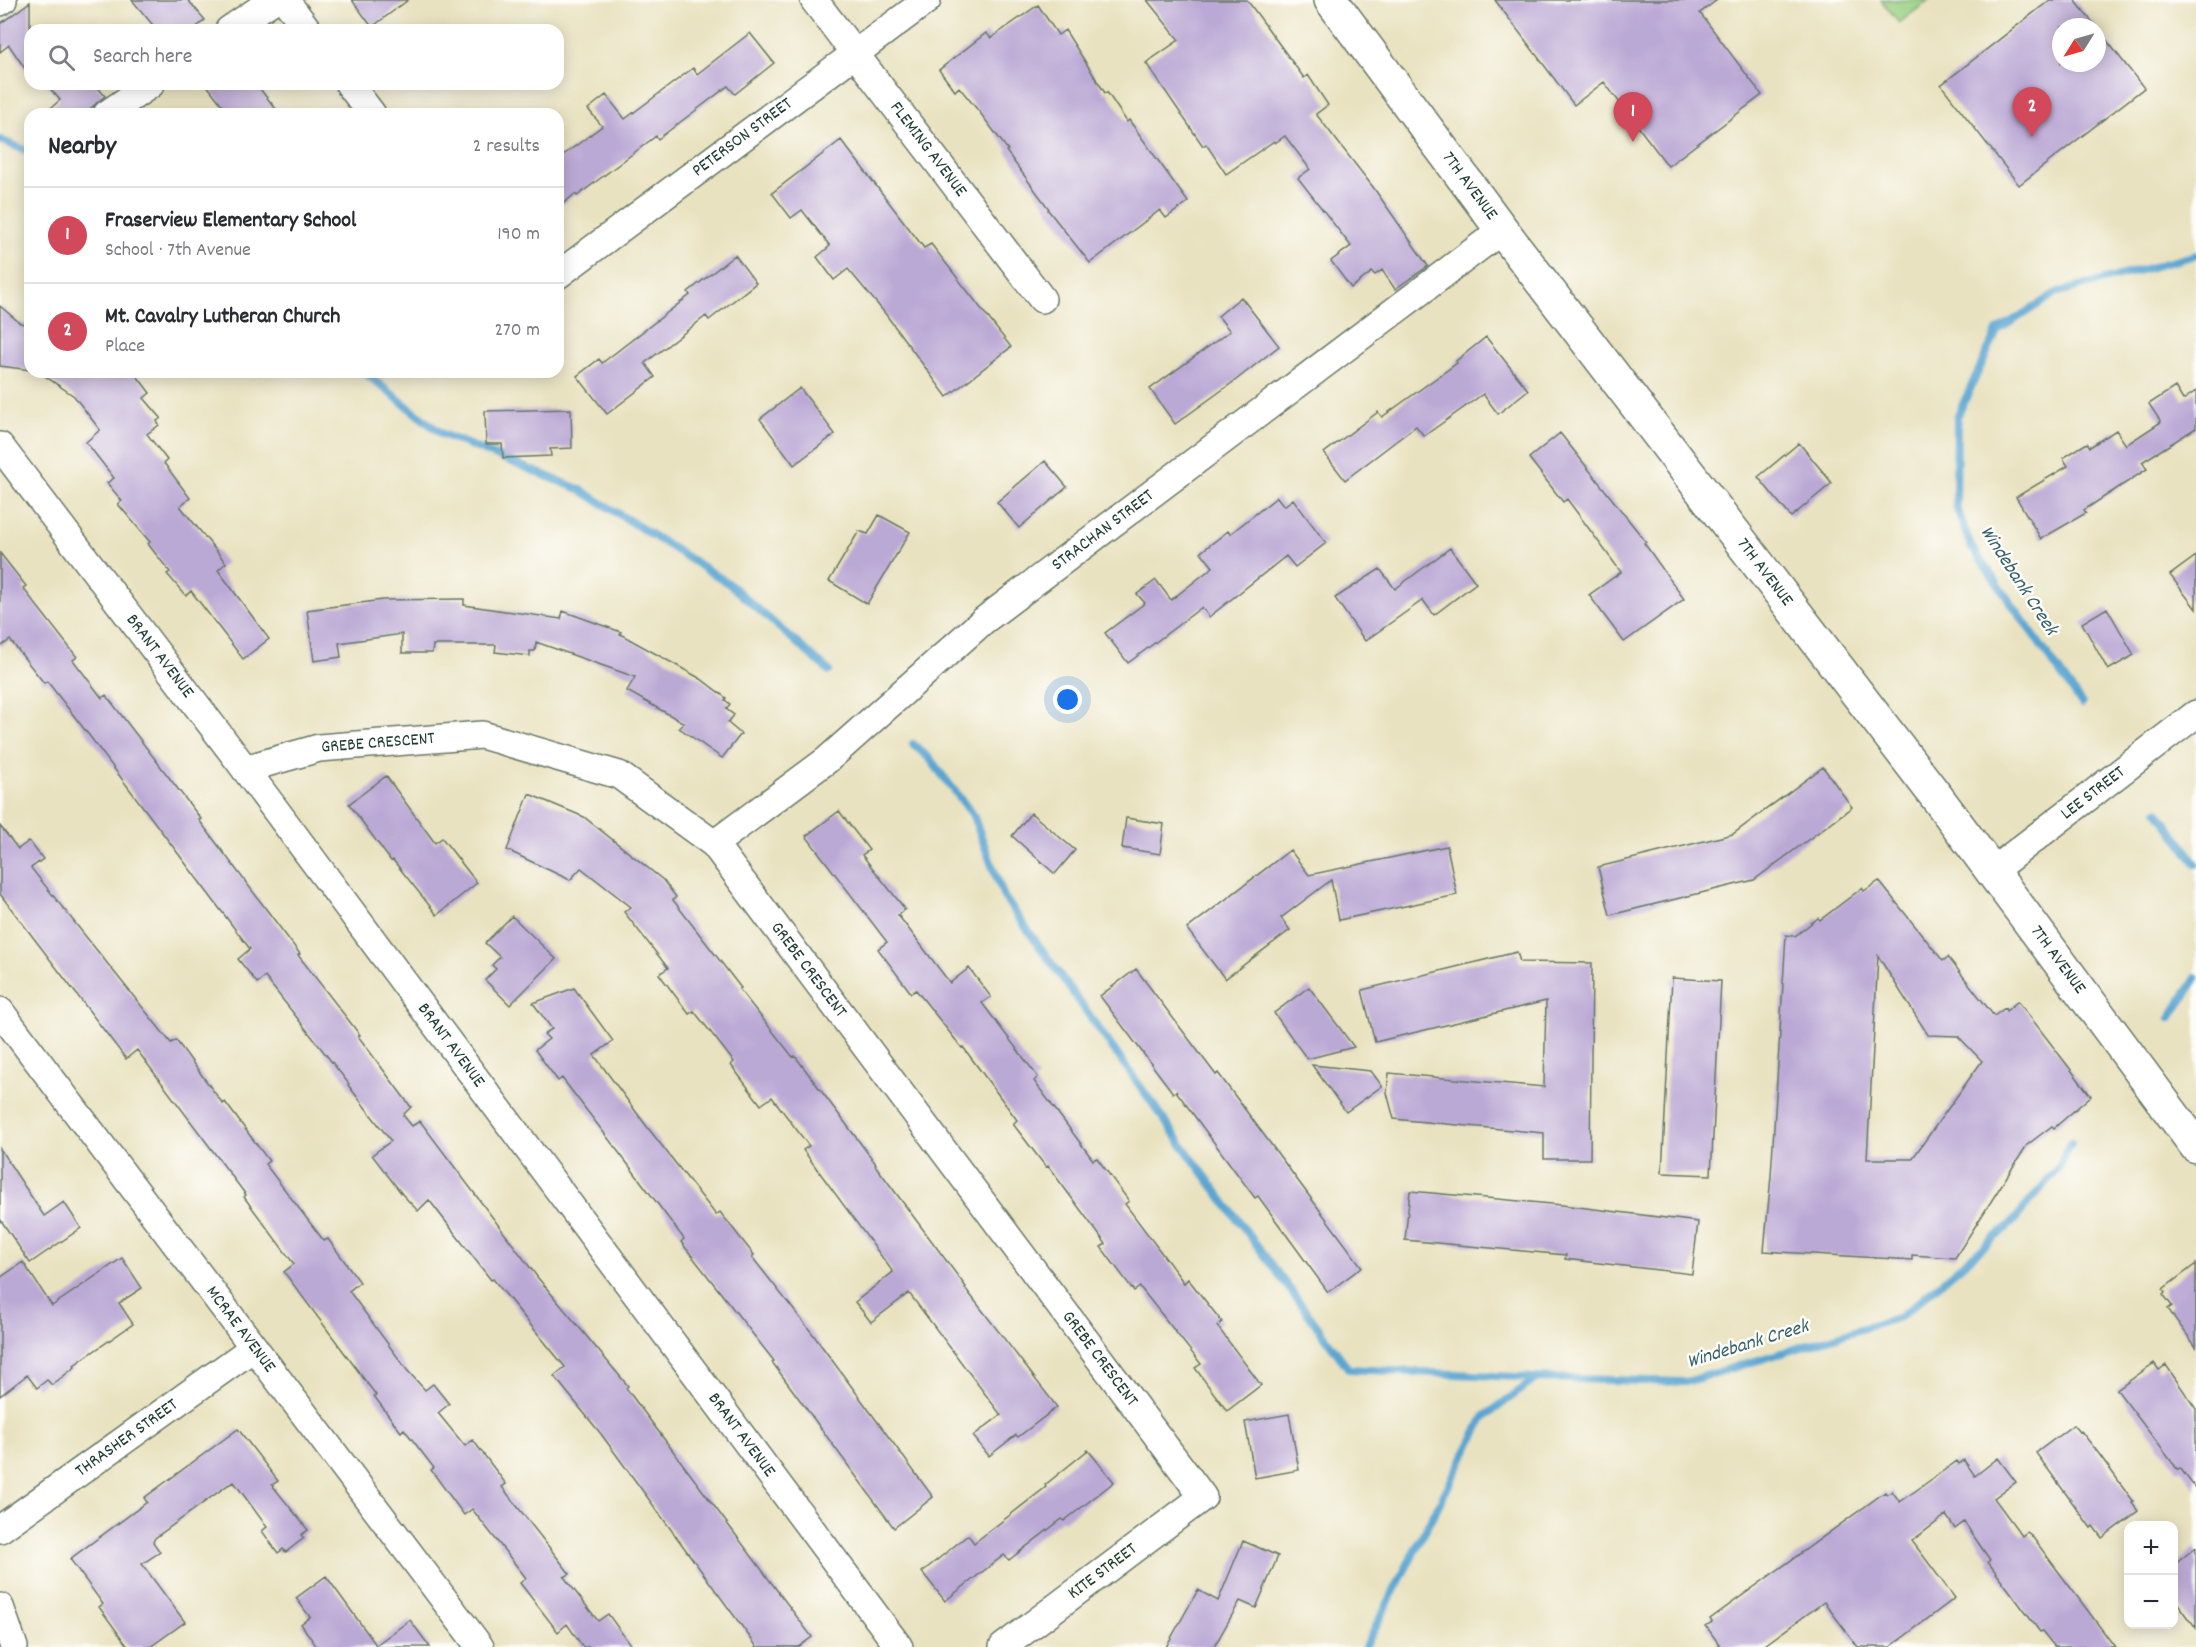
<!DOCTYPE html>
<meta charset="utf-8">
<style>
:root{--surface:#fff;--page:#f7f7f7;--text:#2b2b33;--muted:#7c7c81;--line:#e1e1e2;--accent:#d1495b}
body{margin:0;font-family:Dekko,sans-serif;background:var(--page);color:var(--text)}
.controls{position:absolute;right:18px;bottom:18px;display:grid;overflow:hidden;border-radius:12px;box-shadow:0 3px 15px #0003}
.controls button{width:54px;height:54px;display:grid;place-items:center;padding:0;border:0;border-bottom:2px solid var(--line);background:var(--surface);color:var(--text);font:30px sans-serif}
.compass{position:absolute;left:2052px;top:18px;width:54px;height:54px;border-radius:50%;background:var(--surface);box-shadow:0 3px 15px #0003;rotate:233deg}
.you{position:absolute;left:1068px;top:700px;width:21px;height:21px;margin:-15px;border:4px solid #fff;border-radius:50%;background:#1a73e8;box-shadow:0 0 0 9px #1a73e833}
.badge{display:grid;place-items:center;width:39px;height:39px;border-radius:50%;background:var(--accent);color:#fff;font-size:20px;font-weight:700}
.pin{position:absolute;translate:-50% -50px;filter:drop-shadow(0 2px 3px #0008)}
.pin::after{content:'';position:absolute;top:32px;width:21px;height:18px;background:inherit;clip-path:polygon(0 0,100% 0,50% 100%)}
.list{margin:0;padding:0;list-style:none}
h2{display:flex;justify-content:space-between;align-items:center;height:78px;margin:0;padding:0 24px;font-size:26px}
h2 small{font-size:20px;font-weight:400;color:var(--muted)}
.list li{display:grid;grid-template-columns:39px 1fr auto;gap:18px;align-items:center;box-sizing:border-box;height:96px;padding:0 24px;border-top:2px solid var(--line)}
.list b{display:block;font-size:22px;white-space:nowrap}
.list p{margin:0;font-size:20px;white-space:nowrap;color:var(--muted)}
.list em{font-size:20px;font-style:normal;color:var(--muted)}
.icon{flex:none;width:33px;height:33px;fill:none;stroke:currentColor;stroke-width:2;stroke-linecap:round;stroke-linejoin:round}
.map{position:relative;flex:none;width:2196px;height:1647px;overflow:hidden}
.search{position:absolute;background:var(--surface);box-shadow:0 3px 15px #0003;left:24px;top:24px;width:540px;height:66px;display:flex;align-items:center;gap:15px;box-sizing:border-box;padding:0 21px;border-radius:18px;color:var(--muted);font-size:22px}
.panel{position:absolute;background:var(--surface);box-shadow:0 3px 15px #0003;left:24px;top:108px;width:540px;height:270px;border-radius:18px}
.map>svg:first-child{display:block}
.green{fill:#99d082;stroke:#5c865b;stroke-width:1.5}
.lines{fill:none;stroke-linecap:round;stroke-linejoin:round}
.stream{stroke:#5aa5d2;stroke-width:8}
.building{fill:#bba9d5;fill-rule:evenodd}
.street-casing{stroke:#667765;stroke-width:30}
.secondary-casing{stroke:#667765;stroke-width:36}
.street{stroke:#fff;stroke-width:27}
.secondary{stroke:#fff;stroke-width:33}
.labels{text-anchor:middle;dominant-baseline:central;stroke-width:5;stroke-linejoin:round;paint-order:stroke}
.street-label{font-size:18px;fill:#1f3d34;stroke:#fdfcf7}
.water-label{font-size:20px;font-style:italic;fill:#34616b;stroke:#fdfcf7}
</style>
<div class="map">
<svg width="2196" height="1647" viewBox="0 0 2196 1647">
<rect width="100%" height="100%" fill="#fdfcf7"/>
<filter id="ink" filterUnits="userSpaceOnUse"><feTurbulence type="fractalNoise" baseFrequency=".0167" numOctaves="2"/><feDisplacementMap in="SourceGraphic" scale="12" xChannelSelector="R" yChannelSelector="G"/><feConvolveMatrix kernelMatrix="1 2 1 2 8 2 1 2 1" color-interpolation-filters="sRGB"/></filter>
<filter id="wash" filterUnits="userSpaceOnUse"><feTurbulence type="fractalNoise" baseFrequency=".008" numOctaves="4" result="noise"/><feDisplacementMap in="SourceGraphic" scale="24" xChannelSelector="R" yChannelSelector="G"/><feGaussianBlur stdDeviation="1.35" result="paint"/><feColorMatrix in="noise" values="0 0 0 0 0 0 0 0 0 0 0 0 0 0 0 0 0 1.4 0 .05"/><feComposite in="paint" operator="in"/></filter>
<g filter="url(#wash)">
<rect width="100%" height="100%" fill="#e9e2c0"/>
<!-- green -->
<path class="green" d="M 1881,0 L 1929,0 L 1899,23 Z"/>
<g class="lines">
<!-- stream -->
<path class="stream" d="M 0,140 L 30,152
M 364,372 L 442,434 L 581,490 L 728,583 L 829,671
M 2082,704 L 1971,546 L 1956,506 L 1957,417 L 1997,331 L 2056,293 L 2196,255
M 913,744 L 930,759 L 973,815 L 1004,897 L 1183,1146 L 1349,1369 L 1537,1378
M 2158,811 L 2196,864
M 2170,1018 L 2196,978
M 1365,1647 L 1484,1417 L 1537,1378 L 1686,1382 L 1900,1317 L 2012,1223 L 2058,1168 L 2071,1143"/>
</g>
<g id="blocks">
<!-- building -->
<path class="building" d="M 132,0 L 188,0 L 205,20 L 193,30 L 157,30 Z
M 352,0 L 408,0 L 372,27 Z
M 1147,0 L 1247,0 L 1304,78 L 1308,75 L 1328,105 L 1316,114 L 1373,187 L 1428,266 L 1395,289 L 1382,270 L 1375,275 L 1372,272 L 1351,288 L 1331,261 L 1351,246 L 1298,178 L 1310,169 L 1285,136 L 1275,143 L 1274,141 L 1226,174 L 1206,144 L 1203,146 L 1146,63 L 1179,40 Z
M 1495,0 L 1717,0 L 1700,13 L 1762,95 L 1668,166 L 1604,82 L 1574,105 Z
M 2050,0 L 2075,0 L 2096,27 L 2061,27 L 2061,63 L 2097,63 L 2097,28 L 2144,88 L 2019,185 L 1941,85 Z
M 30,2 L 30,76 L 9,45 L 0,52 L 0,24 Z
M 1038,5 L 1058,35 L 1065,30 L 1105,93 L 1107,92 L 1127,122 L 1129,120 L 1188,202 L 1166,218 L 1160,210 L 1090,263 L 1048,210 L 1049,209 L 1006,151 L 1008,150 L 981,114 L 959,87 L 955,91 L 939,70 L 986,33 L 991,38 Z
M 750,33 L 774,63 L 735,94 L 728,86 L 658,139 L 656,136 L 577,196 L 575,194 L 558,208 L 558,159 L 602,126 L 588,109 L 606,95 L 625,119 L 693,68 L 697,74 Z
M 46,84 L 95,84 L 105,96 L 84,114 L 44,114 L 60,100 Z
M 206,84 L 256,84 L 280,114 L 229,114 Z
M 841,140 L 924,248 L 931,244 L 1011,347 L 947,397 L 884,312 L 848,269 L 834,280 L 817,257 L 830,246 L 802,210 L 791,218 L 772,193 Z
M 735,255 L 756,283 L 709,320 L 706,316 L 645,363 L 655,377 L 607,414 L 577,376 L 599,359 L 602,363 L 690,295 L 688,292 Z
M 1241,297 L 1279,346 L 1236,380 L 1175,424 L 1150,389 L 1230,331 L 1218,316 Z
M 0,306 L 20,323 L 30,325 L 30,370 L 0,366 Z
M 1486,337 L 1528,390 L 1498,414 L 1483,394 L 1424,436 L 1416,426 L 1345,480 L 1324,453 L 1378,412 L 1382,417 L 1457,363 L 1456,361 Z
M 39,372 L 134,372 L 150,393 L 144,398 L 161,418 L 157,421 L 159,425 L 147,434 L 167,460 L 164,463 L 190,498 L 180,506 L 226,563 L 218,570 L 269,639 L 243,659 L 191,591 L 186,596 L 167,574 L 170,572 L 148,544 L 150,542 L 118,504 L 122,501 L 107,483 L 114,478 L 86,442 L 100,430 L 74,396 Z
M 2175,387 L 2183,400 L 2196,391 L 2196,428 L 2142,462 L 2147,469 L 2084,510 L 2086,513 L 2041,539 L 2016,497 L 2068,466 L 2063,458 L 2087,443 L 2090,447 L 2116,430 L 2126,445 L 2161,422 L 2149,404 Z
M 800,388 L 835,434 L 794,465 L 760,419 Z
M 571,409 L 572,448 L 550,449 L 551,456 L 503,458 L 502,444 L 486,444 L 485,411 Z
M 1560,433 L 1646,542 L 1644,543 L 1684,599 L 1624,642 L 1589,595 L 1621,572 L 1567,499 L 1563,502 L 1529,458 Z
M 1799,443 L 1832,483 L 1791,517 L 1758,477 Z
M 1045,461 L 1067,487 L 1019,528 L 997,502 Z
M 1277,497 L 1284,506 L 1293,499 L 1326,543 L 1295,567 L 1286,556 L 1209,617 L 1202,607 L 1128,663 L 1105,633 L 1145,603 L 1137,594 L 1156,580 L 1171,600 L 1213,567 L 1201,552 L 1228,531 L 1230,534 Z
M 879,515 L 910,532 L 867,604 L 829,581 L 859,531 L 868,534 Z
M 1450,548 L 1476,583 L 1434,615 L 1423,600 L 1365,641 L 1335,598 L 1380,569 L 1395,589 Z
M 0,553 L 26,586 L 23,588 L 77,657 L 73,660 L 102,698 L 106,695 L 174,784 L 201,819 L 199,820 L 300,954 L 298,955 L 360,1035 L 358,1036 L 411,1107 L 403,1115 L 412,1126 L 420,1121 L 538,1278 L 628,1386 L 626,1388 L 812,1637 L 798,1647 L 757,1647 L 601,1434 L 554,1376 L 565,1367 L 493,1279 L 491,1280 L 429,1200 L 418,1211 L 402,1194 L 372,1155 L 391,1141 L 348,1085 L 349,1084 L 265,977 L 257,983 L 238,959 L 250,949 L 88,734 L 47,681 L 44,683 L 10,640 L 0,647 Z
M 2196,556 L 2196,609 L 2170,575 Z
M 461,599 L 464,599 L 464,605 L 561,619 L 563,611 L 621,632 L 620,634 L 701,679 L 726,698 L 725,700 L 730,704 L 726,709 L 734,715 L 728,723 L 741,734 L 722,758 L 679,728 L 684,723 L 627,691 L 635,677 L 536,642 L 535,651 L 530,651 L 530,656 L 495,652 L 496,645 L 433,645 L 432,653 L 402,653 L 402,634 L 339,643 L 341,657 L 314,661 L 307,610 L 383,600 Z
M 2107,608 L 2134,655 L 2108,670 L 2082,623 Z
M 1823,767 L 1852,807 L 1754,880 L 1610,915 L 1598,867 L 1733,834 Z
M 386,776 L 435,843 L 442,838 L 477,883 L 437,915 L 393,860 L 391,861 L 349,804 Z
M 529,794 L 584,817 L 663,880 L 676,897 L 673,900 L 741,988 L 739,989 L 793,1057 L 795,1056 L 876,1164 L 875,1165 L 966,1287 L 965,1288 L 1057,1407 L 1018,1437 L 1016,1435 L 989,1456 L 973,1436 L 1001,1415 L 909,1293 L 871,1322 L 855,1302 L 893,1272 L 803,1150 L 809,1146 L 772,1097 L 761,1105 L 731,1065 L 734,1062 L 694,1011 L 689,1014 L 659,974 L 668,968 L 624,912 L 631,907 L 581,868 L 570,880 L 507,850 Z
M 839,811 L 869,850 L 862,855 L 905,909 L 898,915 L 950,983 L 969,968 L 991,997 L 982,1003 L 1038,1077 L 1034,1081 L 1093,1160 L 1097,1158 L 1129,1201 L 1125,1204 L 1184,1283 L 1188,1279 L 1222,1322 L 1217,1326 L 1261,1385 L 1227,1411 L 1195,1368 L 1201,1364 L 1140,1287 L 1134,1291 L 1101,1247 L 1106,1244 L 1048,1166 L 1046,1167 L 1013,1124 L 1017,1120 L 963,1047 L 962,1048 L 916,990 L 911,993 L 878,949 L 887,942 L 806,836 Z
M 1031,813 L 1075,850 L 1055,874 L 1012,836 Z
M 1126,818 L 1164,824 L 1160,854 L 1122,848 Z
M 0,826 L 18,849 L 29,841 L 43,859 L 31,868 L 171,1043 L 176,1040 L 223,1104 L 225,1102 L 269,1161 L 265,1164 L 324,1241 L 328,1239 L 360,1282 L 349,1291 L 407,1370 L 425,1390 L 433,1384 L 449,1404 L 438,1413 L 465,1446 L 473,1440 L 506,1484 L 502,1487 L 570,1574 L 564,1577 L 598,1621 L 608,1614 L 632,1647 L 583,1647 L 567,1624 L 558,1632 L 520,1583 L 526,1578 L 472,1509 L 464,1515 L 431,1470 L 434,1468 L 404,1429 L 401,1432 L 374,1396 L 376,1395 L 284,1272 L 294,1264 L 244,1197 L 246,1195 L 137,1050 L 126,1059 L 0,894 Z
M 1447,846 L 1457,895 L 1339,920 L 1331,880 L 1281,918 L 1290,930 L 1225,979 L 1187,929 L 1290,850 L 1309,875 Z
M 1879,881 L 1943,961 L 1948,957 L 1994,1016 L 2005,1008 L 2006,1011 L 2018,1001 L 2091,1096 L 2054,1128 L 2052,1126 L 2027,1145 L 1955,1258 L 1912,1255 L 1912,1260 L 1764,1251 L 1771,1176 L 1786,935 L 1795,936 L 1818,918 L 1820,920 L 1862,888 L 1864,891 ZM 1878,956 L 1928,1035 L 1958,1036 L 1982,1061 L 1912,1159 L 1867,1159 Z
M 512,916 L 556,959 L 510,1005 L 485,980 L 496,969 L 492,965 L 500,957 L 485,943 Z
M 1517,952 L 1520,962 L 1592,963 L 1590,1159 L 1544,1159 L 1544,1133 L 1394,1119 L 1387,1093 L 1389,1073 L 1544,1087 L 1546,1001 L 1375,1042 L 1362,990 Z
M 1136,969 L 1216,1075 L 1218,1073 L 1362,1267 L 1328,1292 L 1258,1196 L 1255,1198 L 1176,1091 L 1173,1093 L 1100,996 Z
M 1672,978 L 1721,981 L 1711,1175 L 1662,1173 Z
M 1309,987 L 1354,1047 L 1307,1059 L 1274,1013 Z
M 574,988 L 613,1041 L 594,1055 L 648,1128 L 716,1215 L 720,1212 L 754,1255 L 752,1257 L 812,1333 L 933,1497 L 894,1528 L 772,1362 L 774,1361 L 681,1242 L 684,1239 L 630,1167 L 562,1078 L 558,1081 L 535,1050 L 549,1039 L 544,1034 L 552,1029 L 533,1003 Z
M 1312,1065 L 1371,1071 L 1382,1086 L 1346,1112 Z
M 0,1149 L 44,1216 L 64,1202 L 81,1228 L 30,1263 L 0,1219 Z
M 1410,1191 L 1562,1205 L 1698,1222 L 1692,1274 L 1565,1259 L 1566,1255 L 1405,1240 Z
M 122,1258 L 142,1288 L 119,1303 L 133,1324 L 74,1365 L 75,1367 L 52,1385 L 47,1380 L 37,1388 L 27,1375 L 0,1396 L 0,1278 L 23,1262 L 52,1306 Z
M 2196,1264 L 2196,1347 L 2168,1309 L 2172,1306 L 2163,1294 L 2165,1292 L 2163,1289 Z
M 2154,1363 L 2159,1370 L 2166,1365 L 2196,1409 L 2196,1489 L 2180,1468 L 2178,1470 L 2117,1390 Z
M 1289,1414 L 1299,1470 L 1255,1478 L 1245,1422 Z
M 2073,1425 L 2079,1432 L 2081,1431 L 2099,1454 L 2134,1502 L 2132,1503 L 2138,1511 L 2102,1538 L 2093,1526 L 2091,1528 L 2036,1453 Z
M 238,1429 L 278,1481 L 272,1485 L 308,1530 L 301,1535 L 304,1538 L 286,1552 L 283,1549 L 278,1553 L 262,1531 L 267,1527 L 234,1482 L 228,1485 L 155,1538 L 153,1542 L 160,1552 L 142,1564 L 185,1622 L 150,1647 L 128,1647 L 99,1607 L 103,1604 L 70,1559 L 147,1502 L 144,1498 Z
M 1088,1450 L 1114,1482 L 1064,1521 L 1062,1519 L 1009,1560 L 1004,1555 L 945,1601 L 922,1572 L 968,1535 L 974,1543 L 1046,1487 L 1045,1485 Z
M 1998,1458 L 2016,1482 L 1994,1498 L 2022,1536 L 2027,1532 L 2031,1535 L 2115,1647 L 2055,1647 L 2042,1631 L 2040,1632 L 1988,1562 L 1990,1560 L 1964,1522 L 1955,1529 L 1946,1515 L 1912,1541 L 1955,1598 L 1890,1647 L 1858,1647 L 1824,1602 L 1762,1647 L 1721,1647 L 1706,1626 L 1712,1622 L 1710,1619 L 1885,1492 L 1887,1495 L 1892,1491 L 1900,1502 L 1957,1461 L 1959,1464 L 1964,1460 L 1975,1476 Z
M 1243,1541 L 1278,1556 L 1256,1608 L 1240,1601 L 1214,1647 L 1166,1647 L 1198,1590 L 1218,1601 Z
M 2196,1547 L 2196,1628 L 2174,1598 L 2174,1565 Z
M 326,1576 L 376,1645 L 410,1620 L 430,1647 L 317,1647 L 301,1624 L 310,1617 L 296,1598 Z"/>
</g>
</g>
<g filter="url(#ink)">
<use href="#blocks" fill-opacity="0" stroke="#667765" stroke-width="1.5"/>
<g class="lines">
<!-- street casing -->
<g class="street-casing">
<g id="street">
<path d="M 285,0 L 308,30"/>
<path id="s1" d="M 814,0 L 1042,299"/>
<path d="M 0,2 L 3,0"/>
<path d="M 229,30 L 273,0"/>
<path d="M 349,84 L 372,114"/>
<path d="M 107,114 L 151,84"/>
<path id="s2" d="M 558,275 L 927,0"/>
<path id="s3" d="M 0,446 L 245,769 L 899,1647"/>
<path id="s4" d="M 245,769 L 319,748 L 482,735 L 619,775 L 714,844 L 1203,1497 L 1003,1647"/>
<path id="s5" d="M 714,844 L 827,760 L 983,621 L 1502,230"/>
<path id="s6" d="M 1991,872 L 2196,714"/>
<path id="s7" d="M 0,1011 L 480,1647"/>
<path id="s8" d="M 0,1529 L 253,1348"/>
<path d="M 0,1607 L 14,1647"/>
</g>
</g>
<!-- secondary casing -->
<g class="secondary-casing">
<g id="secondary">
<path id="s9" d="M 1331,0 L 1502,230 L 1939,800 L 2196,1146"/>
</g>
</g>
<!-- street -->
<use href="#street" class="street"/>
<!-- secondary -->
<use href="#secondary" class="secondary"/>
</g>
</g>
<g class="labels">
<!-- street labels -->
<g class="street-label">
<text stroke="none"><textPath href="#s2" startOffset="230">PETERSON STREET</textPath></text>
<text stroke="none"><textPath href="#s1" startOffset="188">FLEMING AVENUE</textPath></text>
<text stroke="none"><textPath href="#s9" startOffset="232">7TH AVENUE</textPath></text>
<text stroke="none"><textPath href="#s5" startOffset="500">STRACHAN STREET</textPath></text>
<text stroke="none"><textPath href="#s9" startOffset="718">7TH AVENUE</textPath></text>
<text stroke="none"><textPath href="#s3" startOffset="264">BRANT AVENUE</textPath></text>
<text stroke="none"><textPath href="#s4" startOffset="136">GREBE CRESCENT</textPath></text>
<text stroke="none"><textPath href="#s6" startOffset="129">LEE STREET</textPath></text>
<text stroke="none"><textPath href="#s9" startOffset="1204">7TH AVENUE</textPath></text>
<text stroke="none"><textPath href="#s4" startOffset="658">GREBE CRESCENT</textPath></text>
<text stroke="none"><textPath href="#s3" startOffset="750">BRANT AVENUE</textPath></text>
<text stroke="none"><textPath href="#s7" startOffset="399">MCRAE AVENUE</textPath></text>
<text stroke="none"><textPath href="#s4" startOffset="1144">GREBE CRESCENT</textPath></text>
<text stroke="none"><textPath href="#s3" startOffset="1236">BRANT AVENUE</textPath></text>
<text stroke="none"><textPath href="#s8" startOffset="156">THRASHER STREET</textPath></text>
<text transform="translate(1103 1572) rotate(-37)">KITE STREET</text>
</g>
<!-- water labels -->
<g class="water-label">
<text transform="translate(2018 581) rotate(57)">Windebank Creek</text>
<text transform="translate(1748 1345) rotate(-17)">Windebank Creek</text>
</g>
</g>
</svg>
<div class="controls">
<button>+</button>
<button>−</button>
</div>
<svg class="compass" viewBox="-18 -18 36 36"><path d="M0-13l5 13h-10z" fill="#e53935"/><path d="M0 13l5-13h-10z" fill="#7c7c81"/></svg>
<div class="you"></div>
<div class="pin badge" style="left:1633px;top:142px">1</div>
<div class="pin badge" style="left:2032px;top:137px">2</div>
<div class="search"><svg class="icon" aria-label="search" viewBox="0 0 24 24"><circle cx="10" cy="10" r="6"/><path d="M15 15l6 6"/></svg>Search here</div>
<section class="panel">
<h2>Nearby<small>2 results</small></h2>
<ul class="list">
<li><span class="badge">1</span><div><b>Fraserview Elementary School</b><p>School · 7th Avenue</p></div><em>190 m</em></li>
<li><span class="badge">2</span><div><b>Mt. Cavalry Lutheran Church</b><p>Place</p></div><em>270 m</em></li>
</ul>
</section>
</div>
